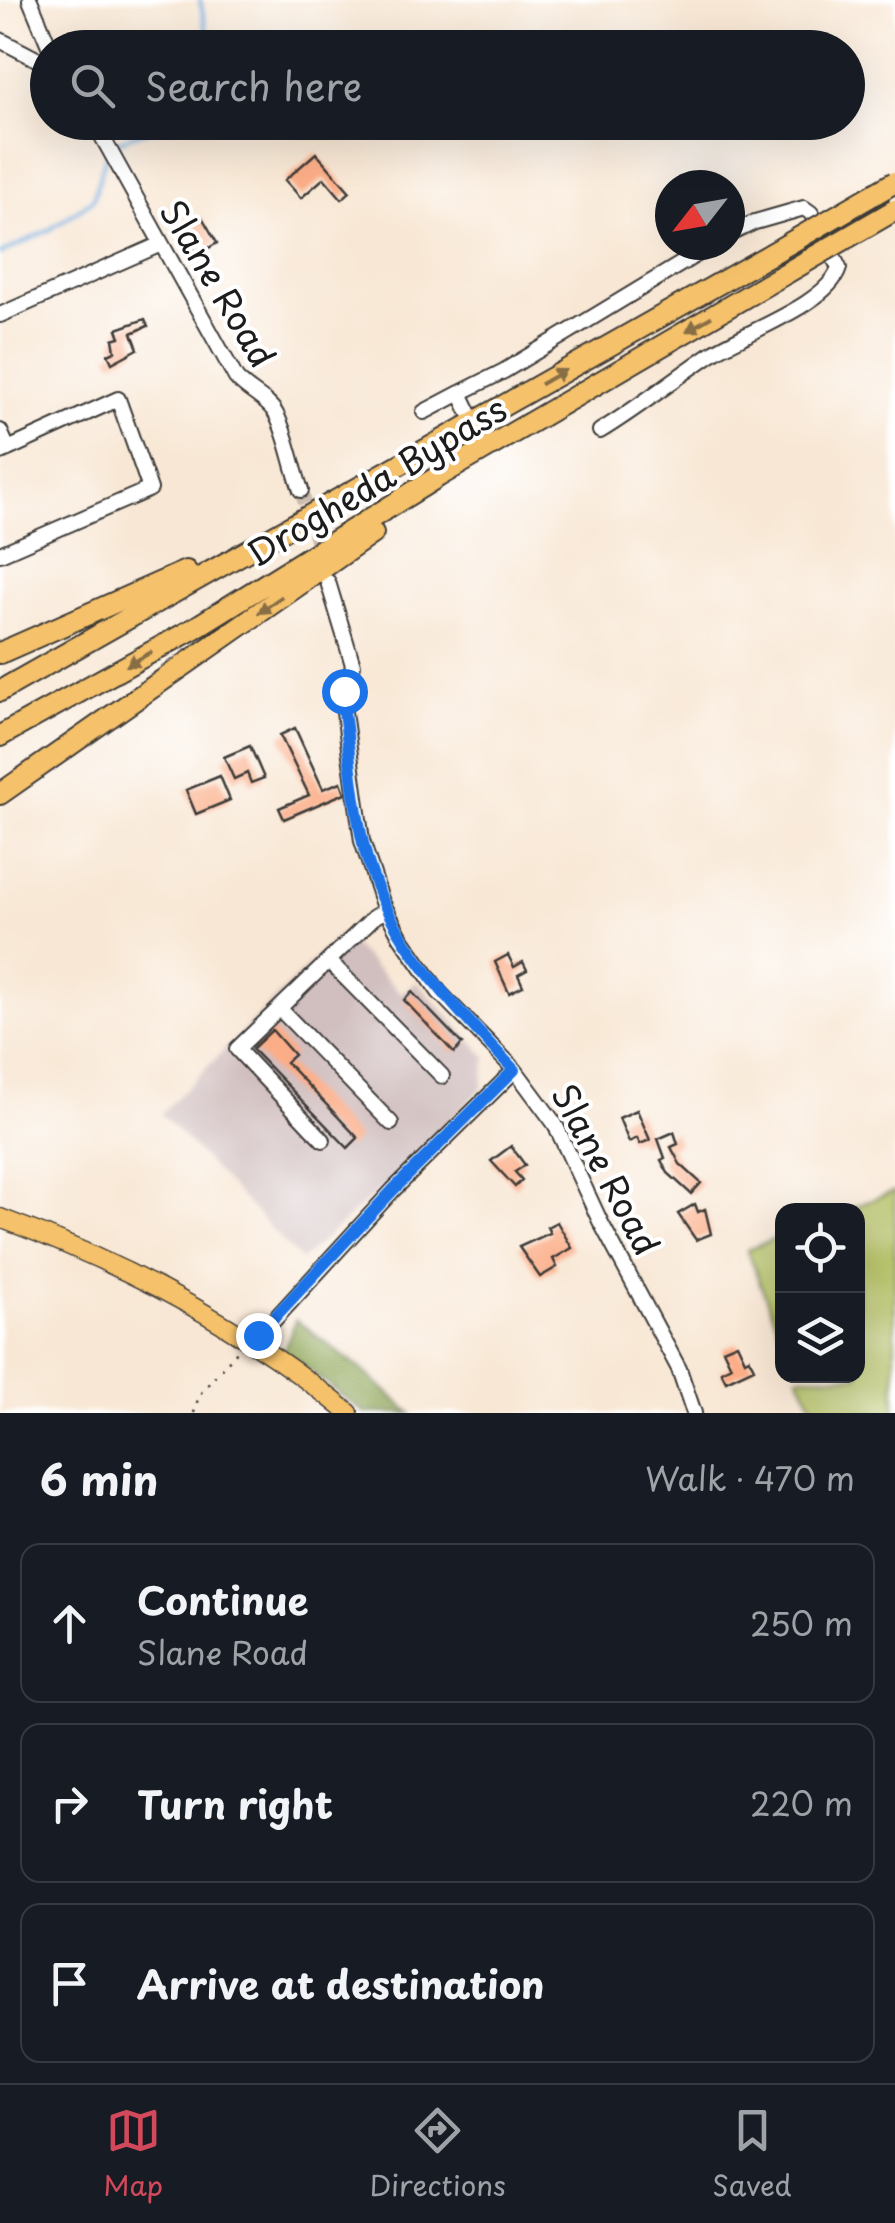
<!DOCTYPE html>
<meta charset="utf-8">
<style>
:root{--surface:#171b24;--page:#242831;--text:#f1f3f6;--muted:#9ea1a6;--line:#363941;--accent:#d1495b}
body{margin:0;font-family:"Playpen Sans",sans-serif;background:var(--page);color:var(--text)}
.controls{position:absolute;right:30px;bottom:30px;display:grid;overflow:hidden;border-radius:20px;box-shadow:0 10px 40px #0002}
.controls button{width:90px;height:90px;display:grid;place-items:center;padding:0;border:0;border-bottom:2px solid var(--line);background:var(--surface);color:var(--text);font:50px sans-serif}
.compass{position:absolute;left:655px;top:170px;width:90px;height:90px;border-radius:50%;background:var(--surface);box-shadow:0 10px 40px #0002;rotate:239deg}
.stop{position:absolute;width:30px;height:30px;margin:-22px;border:8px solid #1a73e8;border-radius:50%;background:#fff}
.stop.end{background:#1a73e8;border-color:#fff;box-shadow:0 2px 10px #0008}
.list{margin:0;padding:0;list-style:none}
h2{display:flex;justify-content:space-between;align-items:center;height:130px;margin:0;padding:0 40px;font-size:42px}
h2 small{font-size:32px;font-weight:400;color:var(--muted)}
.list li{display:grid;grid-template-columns:65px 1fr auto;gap:30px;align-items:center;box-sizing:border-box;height:160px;margin:0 20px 20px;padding:0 20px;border:2px solid var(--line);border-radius:20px}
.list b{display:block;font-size:38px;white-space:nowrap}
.list p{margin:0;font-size:32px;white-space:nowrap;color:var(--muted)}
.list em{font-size:32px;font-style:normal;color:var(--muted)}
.icon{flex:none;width:55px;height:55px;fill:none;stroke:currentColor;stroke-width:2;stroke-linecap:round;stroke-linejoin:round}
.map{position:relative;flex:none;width:895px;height:1413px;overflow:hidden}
.search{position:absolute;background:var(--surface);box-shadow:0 10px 40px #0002;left:30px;right:30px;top:30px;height:110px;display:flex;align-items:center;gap:25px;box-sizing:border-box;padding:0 35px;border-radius:55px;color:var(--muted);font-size:38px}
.sheet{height:670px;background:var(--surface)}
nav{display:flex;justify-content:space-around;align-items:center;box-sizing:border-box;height:140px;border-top:2px solid var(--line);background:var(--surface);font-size:28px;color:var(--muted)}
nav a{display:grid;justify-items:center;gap:5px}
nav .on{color:var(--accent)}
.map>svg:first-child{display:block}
.industrial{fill:#d1bfbf}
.green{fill:#b4c062;stroke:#686e3f;stroke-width:2.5}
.forest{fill:#8fa658;stroke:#56613a;stroke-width:2.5}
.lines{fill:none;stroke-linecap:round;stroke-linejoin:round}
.stream{stroke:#6babdf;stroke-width:4}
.building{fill:#fbad87}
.minor-tunnel{stroke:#ccbeaf;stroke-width:14;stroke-dasharray:14 7;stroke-linecap:butt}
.minor-casing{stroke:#3d3a38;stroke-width:18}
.major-casing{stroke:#3d3a38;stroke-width:21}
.highway-casing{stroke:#3d3a38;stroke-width:24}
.path{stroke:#3d3a38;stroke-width:2.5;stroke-dasharray:2.5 8;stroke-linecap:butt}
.minor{stroke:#fff;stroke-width:14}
.major{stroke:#f5c16b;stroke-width:18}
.highway{stroke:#f5c16b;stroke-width:20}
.highway-bridge-casing{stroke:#3d3a38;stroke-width:24;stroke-linecap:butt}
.highway-bridge{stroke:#f5c16b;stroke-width:20}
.oneway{fill:#886e44}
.route{stroke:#1a73e8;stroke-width:12}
.labels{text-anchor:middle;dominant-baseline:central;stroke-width:8;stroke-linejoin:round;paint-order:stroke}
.street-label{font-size:35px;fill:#1c1c1c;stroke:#fff}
</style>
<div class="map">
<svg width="895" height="1413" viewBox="0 0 895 1413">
<rect width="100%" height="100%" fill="#fff"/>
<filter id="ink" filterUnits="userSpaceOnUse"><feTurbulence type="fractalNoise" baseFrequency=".01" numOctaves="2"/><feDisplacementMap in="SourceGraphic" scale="20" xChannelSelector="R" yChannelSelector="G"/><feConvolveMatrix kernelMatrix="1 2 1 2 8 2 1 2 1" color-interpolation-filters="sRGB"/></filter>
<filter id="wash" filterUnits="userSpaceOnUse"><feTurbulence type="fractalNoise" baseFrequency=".0048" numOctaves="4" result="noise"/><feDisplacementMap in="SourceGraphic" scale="40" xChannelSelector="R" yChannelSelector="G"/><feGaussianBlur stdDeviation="2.25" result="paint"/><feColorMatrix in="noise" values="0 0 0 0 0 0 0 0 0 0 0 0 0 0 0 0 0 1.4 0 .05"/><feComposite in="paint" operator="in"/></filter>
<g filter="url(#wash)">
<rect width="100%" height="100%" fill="#f8e7d4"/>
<!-- industrial -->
<path class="industrial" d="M 340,933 L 401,993 L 416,982 L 487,1057 L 482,1088 L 406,1166 L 301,1260 L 161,1114 Z"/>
<!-- green -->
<path class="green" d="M 895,1191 L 895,1413 L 817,1413 L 798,1376 L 858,1376 L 858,1210 L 846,1210 Z
M 782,1236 L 782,1339 L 747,1250 Z"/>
<!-- forest -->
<path class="forest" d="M 296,1320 L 361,1369 L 411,1413 L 365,1413 L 283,1350 Z"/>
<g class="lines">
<!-- stream -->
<path class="stream" d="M 200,0 L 210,48
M 111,148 C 126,133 150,133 168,122
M 0,254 L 49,230 L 93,200 L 106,155"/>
</g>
<g id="blocks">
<!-- building -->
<path class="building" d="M 316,153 L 350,192 L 342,199 L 324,178 L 301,198 L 285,180 Z
M 202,217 L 217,243 L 197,255 L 192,246 L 200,241 L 190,223 Z
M 145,319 L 148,326 L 132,333 L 138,349 L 112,363 L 108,354 L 115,351 L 113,339 L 120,337 L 117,329 Z
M 295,728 L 323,789 L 341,782 L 345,793 L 284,819 L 279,808 L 309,795 L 280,735 Z
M 250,746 L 264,778 L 251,783 L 247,773 L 234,779 L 224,757 Z
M 220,776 L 230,800 L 196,814 L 186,790 Z
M 508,955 L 514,967 L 523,962 L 527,970 L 518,975 L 523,986 L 509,993 L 495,962 Z
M 412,992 L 462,1044 L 454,1053 L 404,1000 Z
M 272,1030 L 294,1055 L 286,1062 L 358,1138 L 348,1148 L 252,1049 Z
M 637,1110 L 650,1140 L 640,1144 L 637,1138 L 629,1142 L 619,1118 Z
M 674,1132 L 678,1144 L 671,1147 L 680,1164 L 701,1183 L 691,1194 L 668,1173 L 661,1160 L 665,1158 L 658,1139 Z
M 511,1146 L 525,1165 L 515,1172 L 522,1180 L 515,1187 L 491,1161 Z
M 695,1204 L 698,1212 L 705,1209 L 711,1234 L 696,1240 L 678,1214 Z
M 557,1222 L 572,1248 L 553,1259 L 557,1267 L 540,1277 L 519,1247 L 550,1233 L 547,1227 Z
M 737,1343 L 745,1360 L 749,1358 L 754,1368 L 726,1381 L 721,1371 L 731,1366 L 723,1349 Z"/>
</g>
</g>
<g filter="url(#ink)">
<use href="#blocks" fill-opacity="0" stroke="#3d3a38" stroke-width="2.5"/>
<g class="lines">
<!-- minor-tunnel -->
<path class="minor-tunnel" d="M 301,490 L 321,556"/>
<!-- minor casing -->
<g class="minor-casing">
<path id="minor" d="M 30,0 L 50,48
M 0,40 L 48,65
M 94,122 L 236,378 C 248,392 268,399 276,414 C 288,437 292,466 301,490
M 0,315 L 161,244
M 424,412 L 460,393
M 474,422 L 460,393 L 504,371 L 712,245
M 0,431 L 8,449 L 1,452
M 600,431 C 640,407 675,378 714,352 C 746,332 829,303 839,268 L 811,213 L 804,208 L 755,222 L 730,234
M 0,554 L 150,489 L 118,399 L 8,449
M 328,582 L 353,665 L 343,705 L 362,841 L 382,902 L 400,936 L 439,992 L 515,1070 L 555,1124 L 600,1221 L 679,1369 L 694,1413
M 330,962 L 442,1076
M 280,1009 L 391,1123
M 323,1140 L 237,1049 L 374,917 L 386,910
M 253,1343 L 393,1190 L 515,1070"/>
</g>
<!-- major casing -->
<g class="major-casing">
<path id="major" d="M 0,1218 C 125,1264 245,1328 349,1413"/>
</g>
<!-- highway casing -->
<g class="highway-casing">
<path id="highway" d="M 0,653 L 186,571
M 0,691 L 771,254
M 0,736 L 193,629 L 439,476 L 783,275
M 0,794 L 373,533"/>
</g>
<!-- path -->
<path class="path" d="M 194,1413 L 199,1395 L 238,1350"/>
<!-- minor -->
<use href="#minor" class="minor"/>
<!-- major -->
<use href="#major" class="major"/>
<!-- highway -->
<use href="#highway" class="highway"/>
<!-- highway-bridge casing -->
<g class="highway-bridge-casing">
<path id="highway-bridge" d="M 771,254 L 895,182
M 783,275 L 895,210"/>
</g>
<!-- highway-bridge -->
<use href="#highway-bridge" class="highway-bridge"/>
</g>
<!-- one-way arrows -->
<defs><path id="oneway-solid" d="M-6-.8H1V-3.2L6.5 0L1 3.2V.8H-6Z" transform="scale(2.5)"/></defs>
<g class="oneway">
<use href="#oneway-solid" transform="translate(699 324) rotate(150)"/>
<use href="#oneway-solid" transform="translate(553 377) rotate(-30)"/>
<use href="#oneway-solid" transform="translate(270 605) rotate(145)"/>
<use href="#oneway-solid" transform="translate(139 659) rotate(151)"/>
</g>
</g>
<g class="lines" filter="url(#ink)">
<!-- route -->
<path class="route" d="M 258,1335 L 393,1190 L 514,1070 C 450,1001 384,938 363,843 C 352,798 350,751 343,705 L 344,691"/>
</g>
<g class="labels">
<!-- street labels -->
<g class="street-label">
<text transform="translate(219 283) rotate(59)">Slane Road</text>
<text transform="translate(376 480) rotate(-31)">Drogheda Bypass</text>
<text transform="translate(607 1169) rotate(62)">Slane Road</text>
</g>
</g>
</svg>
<div class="controls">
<button><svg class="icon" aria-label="locate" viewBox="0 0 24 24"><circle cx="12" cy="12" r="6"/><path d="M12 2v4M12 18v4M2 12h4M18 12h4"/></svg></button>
<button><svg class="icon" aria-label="layers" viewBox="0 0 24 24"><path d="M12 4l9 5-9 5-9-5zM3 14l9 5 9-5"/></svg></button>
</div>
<svg class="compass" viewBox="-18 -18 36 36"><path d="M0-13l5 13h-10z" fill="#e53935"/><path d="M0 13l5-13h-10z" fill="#9ea1a6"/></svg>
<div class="stop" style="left:344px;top:691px"></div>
<div class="stop end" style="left:258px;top:1335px"></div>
<div class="search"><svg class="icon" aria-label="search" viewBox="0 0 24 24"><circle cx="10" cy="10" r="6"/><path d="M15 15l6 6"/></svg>Search here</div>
</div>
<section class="sheet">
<h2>6 min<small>Walk · 470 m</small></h2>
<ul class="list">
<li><svg class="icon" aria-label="ahead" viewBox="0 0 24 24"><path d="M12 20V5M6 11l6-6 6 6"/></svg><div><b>Continue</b><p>Slane Road</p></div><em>250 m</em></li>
<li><svg class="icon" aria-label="right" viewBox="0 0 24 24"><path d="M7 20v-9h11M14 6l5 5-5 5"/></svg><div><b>Turn right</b></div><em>220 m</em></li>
<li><svg class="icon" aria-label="arrive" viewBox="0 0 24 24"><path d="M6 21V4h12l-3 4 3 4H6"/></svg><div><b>Arrive at destination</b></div></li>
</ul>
</section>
<nav>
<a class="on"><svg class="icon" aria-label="map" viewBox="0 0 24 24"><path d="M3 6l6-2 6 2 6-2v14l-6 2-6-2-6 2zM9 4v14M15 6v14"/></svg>Map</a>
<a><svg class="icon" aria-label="directions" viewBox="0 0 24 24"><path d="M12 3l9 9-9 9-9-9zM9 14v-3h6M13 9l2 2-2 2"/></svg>Directions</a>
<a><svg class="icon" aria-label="saved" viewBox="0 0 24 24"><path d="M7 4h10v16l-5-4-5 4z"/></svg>Saved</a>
</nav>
